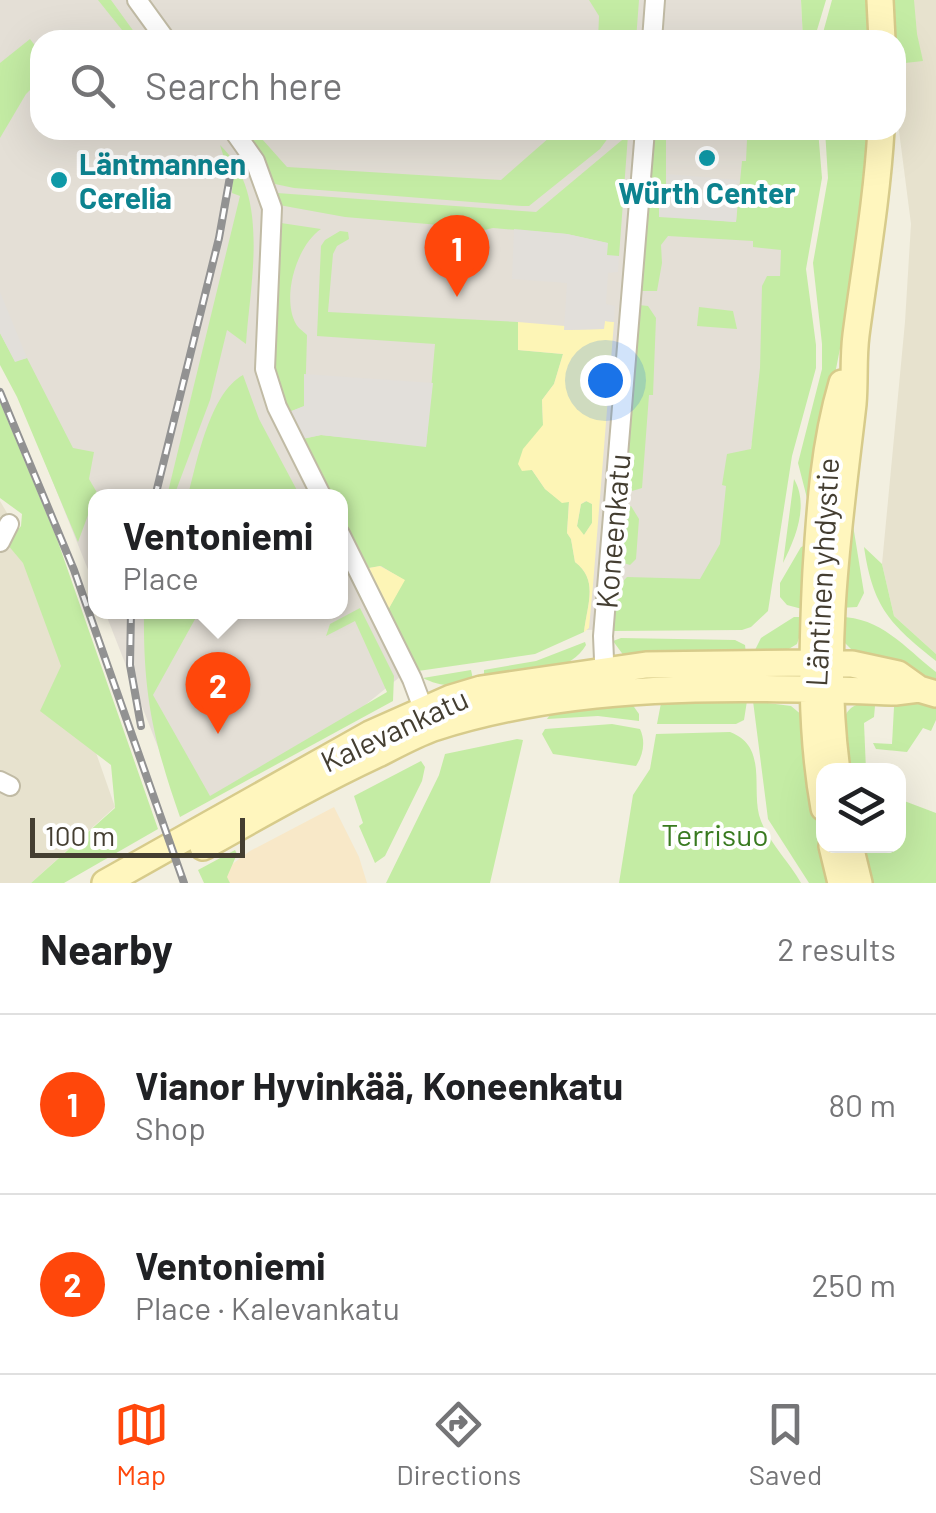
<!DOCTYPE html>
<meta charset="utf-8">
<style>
:root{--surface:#fff;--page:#f6f6f6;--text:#202124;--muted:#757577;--line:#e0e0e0;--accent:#ff470b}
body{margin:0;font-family:Barlow,sans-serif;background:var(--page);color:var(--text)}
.controls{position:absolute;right:30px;bottom:30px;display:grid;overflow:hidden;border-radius:20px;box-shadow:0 10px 40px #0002}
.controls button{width:90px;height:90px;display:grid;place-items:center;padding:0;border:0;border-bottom:2px solid var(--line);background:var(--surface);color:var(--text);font:50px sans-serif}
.scale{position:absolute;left:30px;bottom:25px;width:215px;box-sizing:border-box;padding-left:10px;border:5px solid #443e31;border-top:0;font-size:28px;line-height:35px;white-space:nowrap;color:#443e31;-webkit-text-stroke:8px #fff;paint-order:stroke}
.you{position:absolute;left:605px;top:380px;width:35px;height:35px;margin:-25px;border:8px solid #fff;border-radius:50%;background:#1a73e8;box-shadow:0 0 0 15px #1a73e833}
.badge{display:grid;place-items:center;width:65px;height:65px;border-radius:50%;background:var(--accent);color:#fff;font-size:32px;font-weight:700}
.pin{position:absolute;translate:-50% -82px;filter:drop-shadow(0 2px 5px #0008)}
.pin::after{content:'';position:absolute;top:52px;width:35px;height:30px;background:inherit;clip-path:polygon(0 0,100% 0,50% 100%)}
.popup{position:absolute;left:88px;top:489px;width:260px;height:130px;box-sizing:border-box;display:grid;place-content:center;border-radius:20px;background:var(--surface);filter:drop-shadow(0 2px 8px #0005);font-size:32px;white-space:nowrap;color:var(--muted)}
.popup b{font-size:38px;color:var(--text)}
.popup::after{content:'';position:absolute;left:50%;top:100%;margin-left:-20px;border:20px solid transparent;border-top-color:var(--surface)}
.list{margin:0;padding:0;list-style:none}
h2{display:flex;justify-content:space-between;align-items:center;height:130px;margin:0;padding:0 40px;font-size:42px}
h2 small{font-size:32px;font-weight:400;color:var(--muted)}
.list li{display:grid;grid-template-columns:65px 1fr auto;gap:30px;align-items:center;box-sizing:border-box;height:180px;padding:0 40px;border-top:2px solid var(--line)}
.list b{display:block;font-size:38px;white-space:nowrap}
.list p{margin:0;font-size:32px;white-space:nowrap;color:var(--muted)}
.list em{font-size:32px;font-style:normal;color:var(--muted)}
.icon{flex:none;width:55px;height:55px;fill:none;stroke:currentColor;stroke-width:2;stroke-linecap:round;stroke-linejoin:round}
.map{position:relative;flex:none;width:936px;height:883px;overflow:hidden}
.search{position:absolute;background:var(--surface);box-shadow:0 10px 40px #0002;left:30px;right:30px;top:30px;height:110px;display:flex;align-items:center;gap:25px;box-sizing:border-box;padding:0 35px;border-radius:30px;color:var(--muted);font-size:38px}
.sheet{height:490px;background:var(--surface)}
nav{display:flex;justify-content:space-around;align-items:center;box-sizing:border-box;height:140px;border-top:2px solid var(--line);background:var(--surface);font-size:28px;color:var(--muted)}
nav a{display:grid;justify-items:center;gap:5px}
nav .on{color:var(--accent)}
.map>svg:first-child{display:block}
.residential{fill:#e7e2ce}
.commercial{fill:#f8e8c8}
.industrial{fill:#e4dfd6}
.green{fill:#c4eca4}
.sand{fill:#fdf5b6;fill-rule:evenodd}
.parking{fill:#e2dfda}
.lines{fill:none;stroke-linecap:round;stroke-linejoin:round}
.street-casing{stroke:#c1bba5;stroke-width:22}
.secondary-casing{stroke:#d7cb8b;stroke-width:30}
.street{stroke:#fff;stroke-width:18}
.secondary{stroke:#fff6be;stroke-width:25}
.rail-casing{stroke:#929292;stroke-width:8}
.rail{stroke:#fff;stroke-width:4;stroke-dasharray:11;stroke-linecap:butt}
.culture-dot{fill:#0f9aa8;stroke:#fff;stroke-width:4}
.labels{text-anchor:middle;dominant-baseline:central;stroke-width:8;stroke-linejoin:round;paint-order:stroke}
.culture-label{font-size:30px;font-weight:bold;fill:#0d838f;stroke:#fff;text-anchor:start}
.street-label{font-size:30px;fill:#443e31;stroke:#fff}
.park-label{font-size:30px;fill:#397a20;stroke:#fff}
</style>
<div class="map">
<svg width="936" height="883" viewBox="0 0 936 883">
<rect width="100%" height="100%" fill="#f2efe0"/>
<!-- residential -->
<path class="residential" d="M 892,0 L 936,0 L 936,654 L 894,616 L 882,564 L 905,322 L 911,224 L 898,123 Z
M 0,501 L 20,535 L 115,807 L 31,883 L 0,883 Z"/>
<!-- commercial -->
<path class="commercial" d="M 334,807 L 359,857 L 367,883 L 230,883 L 226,877 L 231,865 L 250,851 Z"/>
<!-- industrial -->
<path class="industrial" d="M 0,0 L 801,0 L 803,40 L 40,40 L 40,130 L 807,130 L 732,555 L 642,629 L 584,630 L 416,664 L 328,735 L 183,811 L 105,612 L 340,612 L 340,497 L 96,497 L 95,587 L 0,350 Z"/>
<!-- green -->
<path class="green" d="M 98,0 L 111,0 L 140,40 L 130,40 Z
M 639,0 L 636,40 L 598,40 L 599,16 L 589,0 Z
M 801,0 L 826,0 L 814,40 L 803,40 Z
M 832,0 L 871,0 L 873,40 L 821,40 Z
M 892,0 L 914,0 L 917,34 L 923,61 L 896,64 Z
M 30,39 L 40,52 L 40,80 L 26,94 L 0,138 L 0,63 Z
M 243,130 L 254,130 L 287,167 L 501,180 L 558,130 L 614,130 L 600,149 L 529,206 L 522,206 L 294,188 L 275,184 L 259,152 Z
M 653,130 L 818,130 L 822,178 L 806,269 L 816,345 L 816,368 L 792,456 L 768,611 L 751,627 L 742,630 L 613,631 L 616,589 L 627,577 L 700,579 L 720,544 L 726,486 L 722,485 L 727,454 L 751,449 L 760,368 L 762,286 L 767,276 L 780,276 L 781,250 L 753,247 L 753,241 L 668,236 L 661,245 L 662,263 L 657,291 L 639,291 L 649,202 L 660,203 L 659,216 L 736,222 L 742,161 L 746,161 L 747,140 L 666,134 L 666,185 L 652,183 L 649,179 Z
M 825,130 L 871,130 L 848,308 L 809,506 L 798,463 L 822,369 L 822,344 L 813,263 L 828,178 Z
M 628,135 L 619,256 L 607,256 L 607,243 L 567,234 L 493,228 L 471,233 L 451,226 L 345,217 L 279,205 L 277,193 L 536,212 Z
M 220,145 C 271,194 250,282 246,344 L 227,330 L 210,400 L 174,496 L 167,496 L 240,196 L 232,193 L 233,170 L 227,167 Z
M 281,223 L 321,229 C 297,245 281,297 296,324 C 298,328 303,331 307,335 L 305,406 L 289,412 L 274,372 Z
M 340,231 L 348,232 L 349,239 L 337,246 L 333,254 L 328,312 L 518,322 L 518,350 L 563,354 L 554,384 L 542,400 L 543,425 L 532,470 L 545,489 L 562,502 L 569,501 L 567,533 L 571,539 L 575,562 C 599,580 587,604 584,632 L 535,654 L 418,671 L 388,610 L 404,580 L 381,566 L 369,568 L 341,514 L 340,497 L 332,496 L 302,439 L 321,435 L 426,446 L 435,344 L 317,336 L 321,246 L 325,240 Z
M 639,305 L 648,306 L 656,318 L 653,395 L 649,395 L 642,488 L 632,491 L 625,484 Z
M 699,307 L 733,311 L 737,329 L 697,326 Z
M 0,333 L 15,361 L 27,358 L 73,448 L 94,452 L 89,479 L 99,496 L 96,497 L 95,513 L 88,515 L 78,542 L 17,397 L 0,365 Z
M 243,375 L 259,419 L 300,496 L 188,496 C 197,461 210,393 243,375 Z
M 0,402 L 57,539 L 158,829 L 64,883 L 31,883 L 115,808 L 111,765 L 40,711 L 61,666 L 23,563 L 7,544 L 21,526 L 22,514 L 0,498 Z
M 794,479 C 809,505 796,537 783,563 Z
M 587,501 L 592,504 L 592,523 L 584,535 L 580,534 L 577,526 L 581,504 Z
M 631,506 L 639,519 L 636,559 L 630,565 L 617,561 L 622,513 Z
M 852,519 L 864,593 L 857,607 L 839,608 Z
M 807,545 L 806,610 L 787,605 L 780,597 L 780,583 L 801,547 Z
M 864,547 L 882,564 L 894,616 L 936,654 L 936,661 C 890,624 873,608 864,547 Z
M 360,608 L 394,676 L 393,701 L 180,817 C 153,740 143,693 144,612 L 199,612 L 153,695 L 210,796 L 387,692 L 355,621 L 326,636 L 330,624 Z
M 794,617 L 806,617 L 797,644 L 787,650 L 753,654 L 761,638 Z
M 839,617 C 881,617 904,647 936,672 L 936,679 L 854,652 L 843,641 Z
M 621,638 L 735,640 L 745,645 L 746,654 L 624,656 L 613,641 Z
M 585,642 L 586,645 C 567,677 518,674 484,680 L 484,670 L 536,661 Z
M 471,670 L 473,679 C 460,690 436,685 423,678 Z
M 904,699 L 936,707 L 936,720 L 931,731 L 923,728 L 907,752 L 876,749 L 873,743 L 892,744 L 894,707 L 875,706 L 874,717 L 864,723 L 866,770 L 845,771 C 841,708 836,701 904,699 Z
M 747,701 L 744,720 L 736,724 L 657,724 L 661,703 Z
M 753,701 L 791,706 L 803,716 L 834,883 L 809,883 L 768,819 Z
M 632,704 L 639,714 L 639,721 L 598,716 L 547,719 L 552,712 L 566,708 Z
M 612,724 L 640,729 C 646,742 643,755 636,766 L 553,754 L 542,734 L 545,729 Z
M 730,732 C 767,746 752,785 759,815 C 766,840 789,861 801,883 L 619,883 L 633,795 L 650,769 L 656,734 Z
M 517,739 L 523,740 L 490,883 L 386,883 L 439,775 L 445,754 Z
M 421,761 L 425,767 L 422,781 L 385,856 L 375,863 L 359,826 L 363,823 L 354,796 Z
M 899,799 L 936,813 L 936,883 L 866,883 L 857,846 L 898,846 Z
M 235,850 L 237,854 L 227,877 L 230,883 L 204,883 L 198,870 Z"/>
<!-- sand -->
<path class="sand" d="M 605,321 L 614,322 L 593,585 L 589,628 L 584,632 C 587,605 599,580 575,562 L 571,539 L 567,533 L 569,502 L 562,503 L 545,489 L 532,470 L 522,471 L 518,464 L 523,449 L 543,425 L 542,400 L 554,384 L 563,354 L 518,350 L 518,322 L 565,326 L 565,330 L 603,329 ZM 586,501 L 592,504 L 592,523 L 584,535 L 577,526 L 581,504 Z
M 380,566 L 405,580 L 388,610 L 369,568 Z"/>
<!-- parking -->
<path class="parking" d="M 667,174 L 739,180 L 736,222 L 659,217 L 659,184 L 666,184 Z
M 514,229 L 567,234 L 608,243 L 607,255 L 619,256 L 618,272 L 608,273 L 606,304 L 615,306 L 614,322 L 605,321 L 604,329 L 564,330 L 567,283 L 512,279 Z
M 0,292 L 27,358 L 15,362 L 0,333 Z
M 304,374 L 433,383 L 426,447 L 321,435 L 302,439 L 289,412 L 304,406 Z"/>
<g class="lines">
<!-- street casing -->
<g class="street-casing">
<path id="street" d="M 137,0 L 166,40
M 652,40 L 655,0
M 233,130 L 255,161 L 272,208 L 265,369 L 277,407 L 322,497
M 340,534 L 412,679 L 427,719
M 0,542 L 9,524
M 605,683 L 603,636 L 645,130
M 0,781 L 10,786"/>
</g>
<!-- secondary casing -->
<g class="secondary-casing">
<path id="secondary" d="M 880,0 L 882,40
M 837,771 C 820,648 839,526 853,404 C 855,381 853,358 856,335 C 865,267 877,199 881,130
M 824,808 C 810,730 812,650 816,571 C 820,507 824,444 842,383
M 832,846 L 841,883
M 850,846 L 859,883
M 203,847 C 260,815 318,782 378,754 C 396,745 414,735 433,728 C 582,680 740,687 895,692 L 919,689
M 105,883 L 370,734 L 451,698 L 481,689 L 646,665 L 813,663 L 852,664 L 898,674 L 919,689 L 936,694"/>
</g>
<!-- street -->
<use href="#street" class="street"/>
<!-- secondary -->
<use href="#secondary" class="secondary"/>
<!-- rail casing -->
<g class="rail-casing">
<path id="rail" d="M 0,392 L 74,570 L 184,883
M 155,497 L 219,238 L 231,171
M 131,612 L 130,665 L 141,726"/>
</g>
<!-- rail -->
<use href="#rail" class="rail"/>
</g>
<!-- markers -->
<g class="culture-dot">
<circle cx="707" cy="158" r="10"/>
<circle cx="59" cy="180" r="10"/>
</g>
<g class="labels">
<!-- culture labels -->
<g class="culture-label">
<text x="79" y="163">Läntmannen<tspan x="79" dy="34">Cerelia</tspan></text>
<text x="707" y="192" text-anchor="middle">Würth Center</text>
</g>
<!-- street labels -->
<g class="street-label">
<text transform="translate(612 531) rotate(-85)">Koneenkatu</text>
<text transform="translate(821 572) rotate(-87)">Läntinen yhdystie</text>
<text transform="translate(394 729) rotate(-25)">Kalevankatu</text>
</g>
<!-- park labels -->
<g class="park-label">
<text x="715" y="834">Terrisuo</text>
</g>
</g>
</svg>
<div class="controls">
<button><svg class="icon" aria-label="layers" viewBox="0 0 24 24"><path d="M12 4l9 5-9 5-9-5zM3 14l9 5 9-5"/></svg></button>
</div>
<div class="scale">100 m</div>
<div class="you"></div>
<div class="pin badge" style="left:457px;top:297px">1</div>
<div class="pin badge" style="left:218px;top:734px">2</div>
<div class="popup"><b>Ventoniemi</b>Place</div>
<div class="search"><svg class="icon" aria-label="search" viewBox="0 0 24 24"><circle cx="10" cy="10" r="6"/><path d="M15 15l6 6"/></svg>Search here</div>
</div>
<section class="sheet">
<h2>Nearby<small>2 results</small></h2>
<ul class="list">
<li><span class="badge">1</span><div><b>Vianor Hyvinkää, Koneenkatu</b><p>Shop</p></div><em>80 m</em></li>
<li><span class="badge">2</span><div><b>Ventoniemi</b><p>Place · Kalevankatu</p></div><em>250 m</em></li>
</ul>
</section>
<nav>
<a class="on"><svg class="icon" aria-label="map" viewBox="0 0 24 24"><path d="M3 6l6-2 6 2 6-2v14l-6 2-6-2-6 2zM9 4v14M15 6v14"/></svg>Map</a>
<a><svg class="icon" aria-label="directions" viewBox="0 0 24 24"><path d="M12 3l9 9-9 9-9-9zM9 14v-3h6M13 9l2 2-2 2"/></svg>Directions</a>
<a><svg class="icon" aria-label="saved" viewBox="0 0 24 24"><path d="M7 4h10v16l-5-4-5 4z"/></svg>Saved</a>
</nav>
